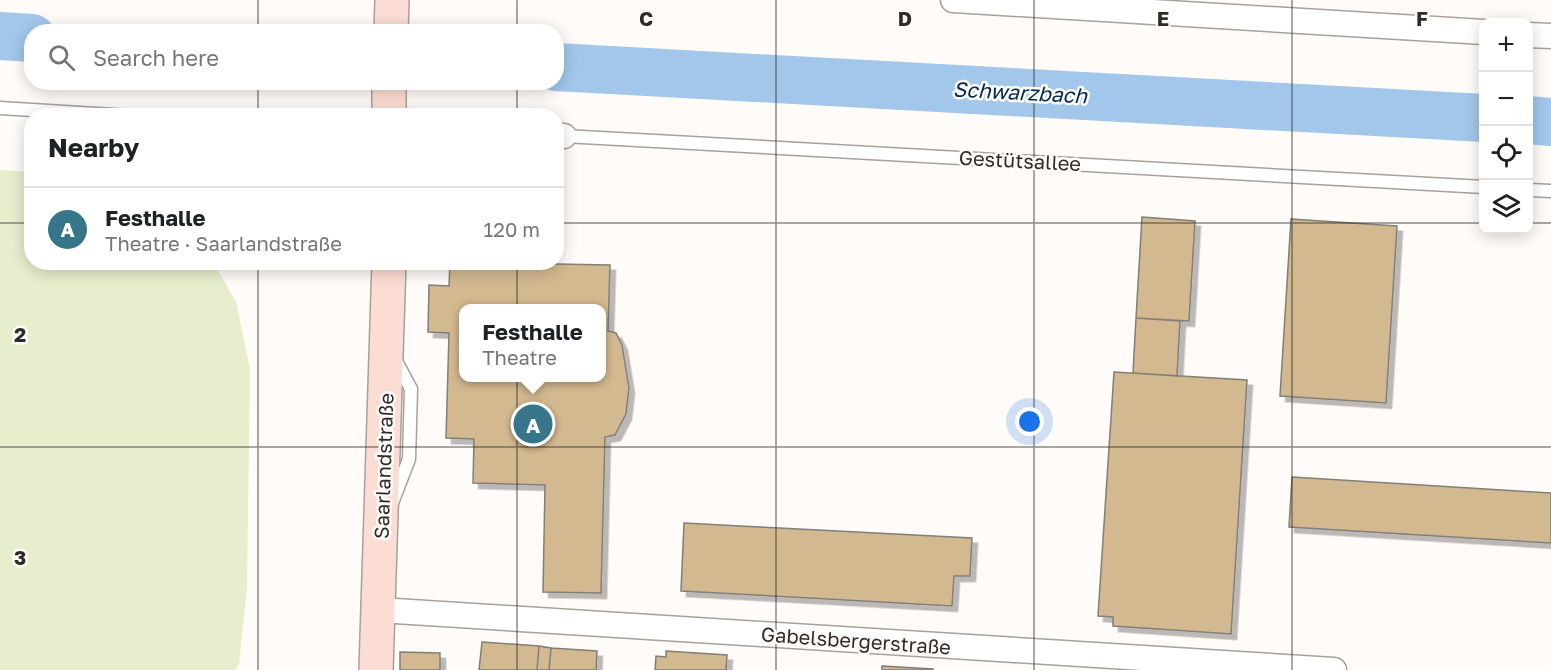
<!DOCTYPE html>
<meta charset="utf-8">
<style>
:root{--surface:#fff;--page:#f6f6f6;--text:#202124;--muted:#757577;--line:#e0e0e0;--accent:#36758a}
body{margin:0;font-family:"Golos Text",sans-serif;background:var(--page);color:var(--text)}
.controls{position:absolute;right:18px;top:18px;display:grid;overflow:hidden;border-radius:12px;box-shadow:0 3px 15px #0003}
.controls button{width:54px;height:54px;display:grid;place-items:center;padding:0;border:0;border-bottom:2px solid var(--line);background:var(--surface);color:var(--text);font:30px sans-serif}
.you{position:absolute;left:1030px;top:422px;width:21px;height:21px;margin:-15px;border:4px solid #fff;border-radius:50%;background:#1a73e8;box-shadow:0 0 0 9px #1a73e833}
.badge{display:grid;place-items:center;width:39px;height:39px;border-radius:50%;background:var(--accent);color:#fff;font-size:20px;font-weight:700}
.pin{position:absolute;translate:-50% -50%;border:3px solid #fff;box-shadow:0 2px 6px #0006}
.popup{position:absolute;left:459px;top:304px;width:147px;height:78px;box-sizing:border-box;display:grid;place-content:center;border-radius:12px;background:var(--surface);filter:drop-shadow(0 2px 4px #0005);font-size:20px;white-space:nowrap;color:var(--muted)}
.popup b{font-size:22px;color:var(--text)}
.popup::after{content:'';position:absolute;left:50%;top:100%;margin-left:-12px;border:12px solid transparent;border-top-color:var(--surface)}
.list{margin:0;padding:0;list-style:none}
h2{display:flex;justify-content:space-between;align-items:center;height:78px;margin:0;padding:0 24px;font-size:26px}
h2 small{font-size:20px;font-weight:400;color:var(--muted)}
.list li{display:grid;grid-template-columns:39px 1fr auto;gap:18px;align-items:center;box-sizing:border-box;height:84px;padding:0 24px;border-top:2px solid var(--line)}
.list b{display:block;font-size:22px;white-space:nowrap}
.list p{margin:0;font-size:20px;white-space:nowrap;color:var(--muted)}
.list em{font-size:20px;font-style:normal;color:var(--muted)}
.icon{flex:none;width:33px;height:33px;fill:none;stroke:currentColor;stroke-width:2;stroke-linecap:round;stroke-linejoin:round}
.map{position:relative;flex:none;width:1551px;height:670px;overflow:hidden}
.search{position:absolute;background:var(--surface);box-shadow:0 3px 15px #0003;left:24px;top:24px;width:540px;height:66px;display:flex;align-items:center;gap:15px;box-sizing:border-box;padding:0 21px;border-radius:24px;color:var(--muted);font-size:22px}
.panel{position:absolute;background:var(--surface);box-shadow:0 3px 15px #0003;left:24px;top:108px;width:540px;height:162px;border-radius:24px}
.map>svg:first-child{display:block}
.green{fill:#e7eecd}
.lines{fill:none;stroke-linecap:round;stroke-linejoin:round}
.river{stroke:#a2c7eb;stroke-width:48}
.building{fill:#d3b98f;stroke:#827e79;stroke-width:1.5;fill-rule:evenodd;filter:url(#shadow)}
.lane-casing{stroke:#a7a19c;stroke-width:15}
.street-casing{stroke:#a7a19c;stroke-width:27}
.secondary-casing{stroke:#a7a19c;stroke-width:36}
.lane{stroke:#fff;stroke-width:12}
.street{stroke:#fff;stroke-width:24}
.secondary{stroke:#fcddd3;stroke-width:33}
.grid{fill:none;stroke:#2e2c2a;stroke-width:1.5;stroke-opacity:0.55}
.labels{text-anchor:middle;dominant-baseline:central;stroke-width:5;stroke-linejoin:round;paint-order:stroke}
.street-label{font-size:20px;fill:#2e2c2a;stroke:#fffbf8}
.water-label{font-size:21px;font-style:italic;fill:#012c4d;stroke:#fffbf8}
.grid-label{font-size:20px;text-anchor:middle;font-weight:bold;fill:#2e2c2a;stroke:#fffbf8;stroke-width:5;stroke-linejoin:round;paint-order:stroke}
</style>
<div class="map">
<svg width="1551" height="670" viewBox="0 0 1551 670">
<defs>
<filter id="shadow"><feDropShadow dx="5.5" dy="5.5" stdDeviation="0" flood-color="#0004"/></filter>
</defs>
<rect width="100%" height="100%" fill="#fffbf8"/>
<!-- green -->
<path class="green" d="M 0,170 L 31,172 L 32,262 L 214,263 L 236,302 L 250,369 L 247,586 L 239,664 L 236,670 L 0,670 Z"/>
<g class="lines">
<!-- river -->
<path class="river" d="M 0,36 L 32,38
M 556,67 L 1484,118
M 1528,120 L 1551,122"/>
</g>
<!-- building -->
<path class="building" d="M 1142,217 L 1195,221 L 1189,321 L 1136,318 Z
M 1291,219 L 1397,226 L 1386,403 L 1280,396 Z
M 450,262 L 610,265 L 608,331 L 616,333 L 622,345 L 629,388 L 626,414 L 615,435 L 605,437 L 601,593 L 543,592 L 545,485 L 473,483 L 474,439 L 446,438 L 449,333 L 428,332 L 429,285 L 449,286 ZM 464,308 L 602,308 L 602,378 L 464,378 Z
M 1136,318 L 1180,321 L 1177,376 L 1133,373 Z
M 1114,372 L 1247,380 L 1231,634 L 1113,626 L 1113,617 L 1098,616 Z
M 1292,477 L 1551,493 L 1551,543 L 1289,527 Z
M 684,523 L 972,538 L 970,576 L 954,576 L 952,606 L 681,591 Z
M 482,642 L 539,646 L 537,670 L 479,670 Z
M 539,646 L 551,648 L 549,670 L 537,670 Z
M 551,648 L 597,651 L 596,670 L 549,670 Z
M 666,651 L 727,655 L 726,670 L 655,670 L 656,656 L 666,657 Z
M 400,652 L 440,653 L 440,670 L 400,670 Z
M 882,666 L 933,669 L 933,670 L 882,670 Z"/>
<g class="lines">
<!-- lane casing -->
<g class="lane-casing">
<path id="lane" d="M 0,108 L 129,116
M 564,136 L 1484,187
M 1528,190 L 1551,191
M 392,503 L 409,459 L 411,389 L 395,359"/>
</g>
<!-- street casing -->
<g class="street-casing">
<path id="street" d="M 953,0 L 1484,32
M 1528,35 L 1551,36
M 556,136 L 564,136
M 379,610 L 1334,670"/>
</g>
<!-- secondary casing -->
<g class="secondary-casing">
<path id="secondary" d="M 391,32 L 392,0
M 389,116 L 389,82
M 376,670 L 389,262"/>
</g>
<!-- lane -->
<use href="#lane" class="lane"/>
<!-- street -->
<use href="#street" class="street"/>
<!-- secondary -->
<use href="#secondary" class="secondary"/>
</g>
<!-- grid -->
<path class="grid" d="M 258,0 L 258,32M 517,0 L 517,32M 776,0 L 776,670M 1034,0 L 1034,670M 1292,0 L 1292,670M 258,82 L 258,116M 517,82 L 517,116M 0,223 L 32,223M 556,223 L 1484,223M 1528,223 L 1551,223M 258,262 L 258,670M 517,262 L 517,670M 0,447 L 1551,447"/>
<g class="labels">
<!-- street labels -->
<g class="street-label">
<text transform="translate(1020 160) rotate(3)">Gestütsallee</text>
<text transform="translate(383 466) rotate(-88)">Saarlandstraße</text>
<text transform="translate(856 640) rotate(4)">Gabelsbergerstraße</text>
</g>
<!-- water labels -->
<g class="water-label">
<text transform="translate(1020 92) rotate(3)">Schwarzbach</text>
</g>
</g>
<g class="grid-label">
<text x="646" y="26">C</text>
<text x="905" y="26">D</text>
<text x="1163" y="26">E</text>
<text x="1422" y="26">F</text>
<text x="20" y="342">2</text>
<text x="20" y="565">3</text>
</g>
</svg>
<div class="controls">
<button>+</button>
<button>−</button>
<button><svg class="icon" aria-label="locate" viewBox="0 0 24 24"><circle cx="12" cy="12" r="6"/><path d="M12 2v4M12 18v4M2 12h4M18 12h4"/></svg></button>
<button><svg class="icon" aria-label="layers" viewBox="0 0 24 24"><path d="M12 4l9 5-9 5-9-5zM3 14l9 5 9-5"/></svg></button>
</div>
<div class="you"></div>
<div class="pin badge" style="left:533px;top:424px">A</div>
<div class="popup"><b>Festhalle</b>Theatre</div>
<div class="search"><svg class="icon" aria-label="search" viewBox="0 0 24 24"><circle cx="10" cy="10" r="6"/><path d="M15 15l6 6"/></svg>Search here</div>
<section class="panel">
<h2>Nearby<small></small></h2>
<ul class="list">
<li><span class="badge">A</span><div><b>Festhalle</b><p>Theatre · Saarlandstraße</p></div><em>120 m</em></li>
</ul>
</section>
</div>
